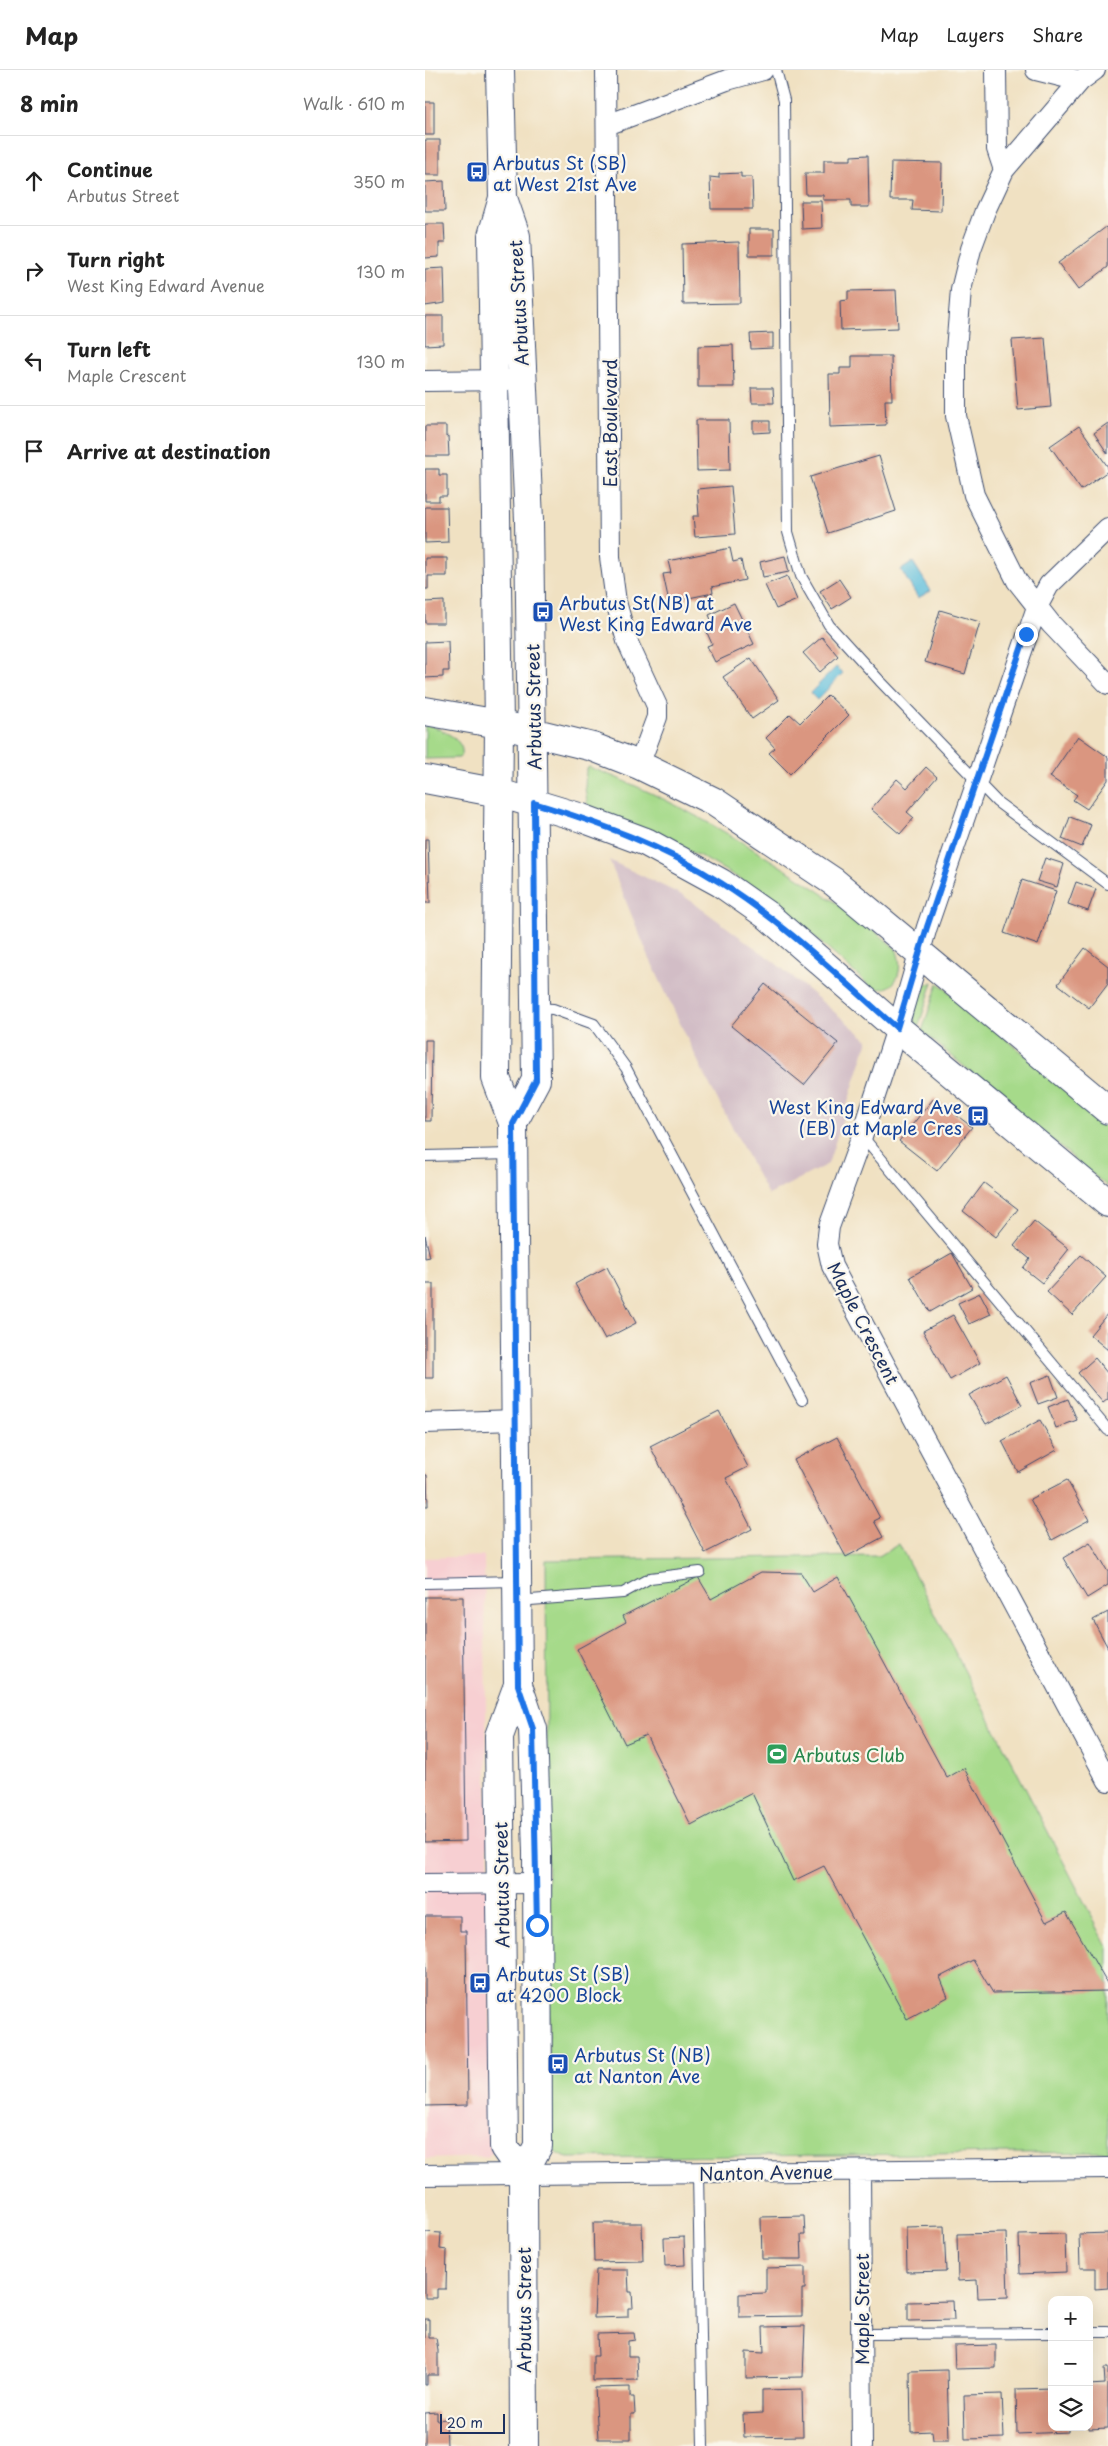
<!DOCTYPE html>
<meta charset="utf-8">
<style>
:root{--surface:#fff;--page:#f2f2f2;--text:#222;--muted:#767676;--line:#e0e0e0}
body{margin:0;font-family:"Playpen Sans",sans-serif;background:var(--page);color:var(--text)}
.controls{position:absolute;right:15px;bottom:15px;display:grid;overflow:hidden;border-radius:10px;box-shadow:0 5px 20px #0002}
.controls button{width:45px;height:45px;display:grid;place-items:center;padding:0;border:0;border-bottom:1px solid var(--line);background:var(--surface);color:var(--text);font:25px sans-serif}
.scale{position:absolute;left:15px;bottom:12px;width:65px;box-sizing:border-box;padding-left:5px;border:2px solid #1b2f5e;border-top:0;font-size:14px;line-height:18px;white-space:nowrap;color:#1b2f5e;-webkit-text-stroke:4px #fbf7ec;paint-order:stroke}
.stop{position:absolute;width:15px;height:15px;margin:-11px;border:4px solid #1a73e8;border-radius:50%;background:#fff}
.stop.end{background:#1a73e8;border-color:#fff;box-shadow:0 1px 5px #0008}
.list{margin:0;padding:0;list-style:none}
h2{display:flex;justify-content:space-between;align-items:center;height:65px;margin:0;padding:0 20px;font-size:21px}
h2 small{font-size:16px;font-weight:400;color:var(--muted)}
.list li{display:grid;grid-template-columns:32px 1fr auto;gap:15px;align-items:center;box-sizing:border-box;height:90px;padding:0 20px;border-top:1px solid var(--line)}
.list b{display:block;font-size:19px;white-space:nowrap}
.list p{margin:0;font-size:16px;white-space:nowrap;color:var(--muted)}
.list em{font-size:16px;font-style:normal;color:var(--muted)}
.icon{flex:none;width:28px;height:28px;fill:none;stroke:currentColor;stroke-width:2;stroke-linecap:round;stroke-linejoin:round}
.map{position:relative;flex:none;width:683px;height:2376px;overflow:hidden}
header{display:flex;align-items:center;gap:30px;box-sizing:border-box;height:70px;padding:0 25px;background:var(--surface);border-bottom:1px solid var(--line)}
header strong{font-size:24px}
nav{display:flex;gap:28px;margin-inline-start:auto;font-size:18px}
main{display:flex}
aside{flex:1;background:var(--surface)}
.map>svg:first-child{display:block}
.built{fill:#f7cfd2}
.industrial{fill:#d2bdc6}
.green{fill:#a6da8a;stroke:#608474}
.water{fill:#5dbedb;stroke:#3c769c}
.building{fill:#da9680}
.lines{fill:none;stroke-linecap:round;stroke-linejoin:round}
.lane-casing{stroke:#3b4a6d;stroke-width:12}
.street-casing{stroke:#3b4a6d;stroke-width:22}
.secondary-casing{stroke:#3b4a6d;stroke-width:30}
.lane{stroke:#fff;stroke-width:10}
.street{stroke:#fff;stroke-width:20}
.secondary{stroke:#fff;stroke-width:28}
.route{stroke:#1a73e8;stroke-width:6}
.labels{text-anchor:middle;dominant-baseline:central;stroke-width:4.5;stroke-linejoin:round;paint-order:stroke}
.transit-label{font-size:18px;fill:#164399;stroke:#fbf7ec;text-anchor:start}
.street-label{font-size:18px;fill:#1b2f5e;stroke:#fbf7ec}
.leisure-label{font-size:18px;fill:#27864d;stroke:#fbf7ec;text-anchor:start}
</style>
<header>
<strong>Map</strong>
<nav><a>Map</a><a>Layers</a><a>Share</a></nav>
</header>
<main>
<aside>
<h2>8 min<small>Walk · 610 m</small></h2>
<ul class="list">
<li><svg class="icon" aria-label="ahead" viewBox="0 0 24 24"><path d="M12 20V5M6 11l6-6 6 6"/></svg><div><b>Continue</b><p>Arbutus Street</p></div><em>350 m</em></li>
<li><svg class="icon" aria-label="right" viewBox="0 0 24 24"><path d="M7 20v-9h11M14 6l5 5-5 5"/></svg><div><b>Turn right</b><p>West King Edward Avenue</p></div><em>130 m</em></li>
<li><svg class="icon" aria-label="left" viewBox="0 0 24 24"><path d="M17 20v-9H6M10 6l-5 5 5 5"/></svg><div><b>Turn left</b><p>Maple Crescent</p></div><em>130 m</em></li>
<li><svg class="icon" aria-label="arrive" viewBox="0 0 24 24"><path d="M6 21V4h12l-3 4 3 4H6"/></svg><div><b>Arrive at destination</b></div></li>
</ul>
</aside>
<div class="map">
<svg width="683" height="2376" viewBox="0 0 683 2376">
<rect width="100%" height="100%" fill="#fbf7ec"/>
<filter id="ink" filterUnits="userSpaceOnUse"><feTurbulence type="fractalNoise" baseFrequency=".02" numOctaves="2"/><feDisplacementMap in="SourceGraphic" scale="10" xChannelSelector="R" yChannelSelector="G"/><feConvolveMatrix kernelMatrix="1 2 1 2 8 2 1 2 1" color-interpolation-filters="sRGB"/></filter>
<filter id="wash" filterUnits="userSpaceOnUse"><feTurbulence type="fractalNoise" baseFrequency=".0096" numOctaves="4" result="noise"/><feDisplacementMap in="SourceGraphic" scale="20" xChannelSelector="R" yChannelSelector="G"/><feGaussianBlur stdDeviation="1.12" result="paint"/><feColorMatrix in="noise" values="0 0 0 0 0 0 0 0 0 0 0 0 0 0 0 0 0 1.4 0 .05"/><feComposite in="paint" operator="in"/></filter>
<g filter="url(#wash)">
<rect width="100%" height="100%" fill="#f0e1c2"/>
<!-- built -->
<path class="built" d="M 59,1486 L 67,2083 L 62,2087 L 0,2089 L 0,1488 Z"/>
<!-- industrial -->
<path class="industrial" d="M 184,790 L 259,826 L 348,891 L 443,970 L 403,1094 L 343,1125 L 279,1004 L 223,885 Z"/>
<!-- green -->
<path class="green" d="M 0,654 C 13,658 40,668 37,685 L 34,688 L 0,689 Z
M 164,697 C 235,723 299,760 363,801 C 400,825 438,849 471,879 C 480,899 472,924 447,918 L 352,834 L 315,809 L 275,786 L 163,737 L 160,718 L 161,699 Z
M 508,912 L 493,958 C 484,946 491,927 498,916 Z
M 513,913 L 683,1053 L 683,1117 L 497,961 Z
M 474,1474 L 683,1878 L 683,2082 L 143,2088 C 131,2085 127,2081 124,2069 L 121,1490 L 454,1486 Z"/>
<!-- water -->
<path class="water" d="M 488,492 L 506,521 L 493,528 L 476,500 Z
M 411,597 L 418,603 L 392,630 L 385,623 Z"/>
<g id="blocks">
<!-- building -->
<path class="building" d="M 0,32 L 9,32 L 9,65 L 0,65 Z
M 0,70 L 15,70 L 15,105 L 0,105 Z
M 443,85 L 444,137 L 426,137 L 426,130 L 398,130 L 398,125 L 381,125 L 380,103 L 399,103 L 399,90 L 426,90 L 426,86 Z
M 466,92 L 517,93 L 516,141 L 487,140 L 488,130 L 465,130 Z
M 316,103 L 316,107 L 327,107 L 328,139 L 286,139 L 285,107 L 294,108 L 294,104 Z
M 19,111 L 20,141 L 0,141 L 0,112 Z
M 376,131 L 396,131 L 397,158 L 377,159 Z
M 0,154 L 19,154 L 20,173 L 14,173 L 14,187 L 0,188 Z
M 681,157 L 683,161 L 683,197 L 653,220 L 633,193 Z
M 324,159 L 349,159 L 349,185 L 324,185 Z
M 314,172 L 315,233 L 258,234 L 257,174 Z
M 19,198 L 20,233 L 0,236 L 0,199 Z
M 471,220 L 473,258 L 416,260 L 415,231 L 423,230 L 423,221 Z
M 0,246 L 18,246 L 18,274 L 0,275 Z
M 348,263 L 348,278 L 326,279 L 325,264 Z
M 620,268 L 626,337 L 593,340 L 587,270 Z
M 308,275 L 309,317 L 273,317 L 273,276 Z
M 427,286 L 466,286 L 467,330 L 460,330 L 461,355 L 405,357 L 404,304 L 415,304 L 415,298 L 427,298 Z
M 326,318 L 348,318 L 349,333 L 327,333 Z
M 271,350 L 304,350 L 305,400 L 272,401 Z
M 328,351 L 345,351 L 345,362 L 328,363 Z
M 683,353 L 683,384 L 669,363 Z
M 0,356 L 21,356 L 21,367 L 23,366 L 24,386 L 0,386 Z
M 654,356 L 683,397 L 683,401 L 656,420 L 625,376 Z
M 454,386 L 471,441 L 403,463 L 385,407 Z
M 0,399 L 14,399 L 14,405 L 22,405 L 22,426 L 14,426 L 14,431 L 0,431 Z
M 306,416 L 310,464 L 270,467 L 268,446 L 274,446 L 272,419 Z
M 0,437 L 22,437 L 23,472 L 0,473 Z
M 305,478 L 308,492 L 316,490 L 320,510 L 287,517 L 288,523 L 244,532 L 238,504 L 246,503 L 243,491 Z
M 360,486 L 364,502 L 338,507 L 335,492 Z
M 0,488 L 22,488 L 22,506 L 3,506 L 3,519 L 0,519 Z
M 362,506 L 372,530 L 351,539 L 340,515 Z
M 414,509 L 426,527 L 407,539 L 395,521 Z
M 19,531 L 19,553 L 0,553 L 0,532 Z
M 309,533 L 329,574 L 290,592 L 282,576 L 287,574 L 280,558 L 288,554 L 284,545 Z
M 515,540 L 555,552 L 540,604 L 500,592 Z
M 397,567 L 413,586 L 395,602 L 378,583 Z
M 23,571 L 24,601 L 18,601 L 18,607 L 0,608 L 0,572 Z
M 326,588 L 354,630 L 327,649 L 298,607 Z
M 403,625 L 424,645 L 365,704 L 344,683 L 350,678 L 341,668 L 365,644 L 375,653 Z
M 653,666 L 683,687 L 683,710 L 662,739 L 648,730 L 652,725 L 625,707 Z
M 501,697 L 512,707 L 482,742 L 489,748 L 475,764 L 446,739 L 472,709 L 482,718 Z
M 645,747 L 666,755 L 657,777 L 637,769 Z
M 0,769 L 3,769 L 5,833 L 0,833 Z
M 620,788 L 639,794 L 632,817 L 612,811 Z
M 597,810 L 631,821 L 613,875 L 579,863 Z
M 651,812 L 671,819 L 663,841 L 643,834 Z
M 660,878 L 683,896 L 683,913 L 664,938 L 633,914 Z
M 340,914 L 413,973 L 379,1015 L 306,956 Z
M 0,970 L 7,970 L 6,1051 L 0,1051 Z
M 509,1028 L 547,1057 L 512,1101 L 474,1071 Z
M 559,1113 L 593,1139 L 571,1167 L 538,1141 Z
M 609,1151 L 644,1179 L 617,1213 L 598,1198 L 605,1189 L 589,1176 Z
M 0,1165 L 5,1187 L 0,1188 Z
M 527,1183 L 547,1218 L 505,1242 L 485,1207 Z
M 656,1185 L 681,1207 L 647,1245 L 622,1222 Z
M 182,1197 L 211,1253 L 180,1269 L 150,1214 Z
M 0,1214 L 8,1214 L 8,1308 L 0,1308 Z
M 555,1223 L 566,1244 L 544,1254 L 533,1233 Z
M 683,1243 L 683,1280 L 665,1265 Z
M 528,1245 L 555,1293 L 525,1310 L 498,1261 Z
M 670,1288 L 683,1304 L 683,1329 L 678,1333 L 653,1303 Z
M 581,1305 L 597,1335 L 561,1354 L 544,1325 Z
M 625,1305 L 633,1327 L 613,1334 L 605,1313 Z
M 643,1329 L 652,1350 L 631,1358 L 623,1337 Z
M 294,1341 L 323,1397 L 301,1408 L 327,1459 L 280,1483 L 225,1376 Z
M 615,1350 L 632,1380 L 593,1402 L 577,1371 Z
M 412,1367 L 455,1448 L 449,1451 L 458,1467 L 421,1487 L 369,1390 Z
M 0,1405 L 2,1405 L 3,1436 L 0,1436 Z
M 642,1410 L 664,1450 L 627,1470 L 605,1429 Z
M 665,1472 L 683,1502 L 683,1515 L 662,1528 L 638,1488 Z
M 336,1502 L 376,1503 L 388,1522 L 413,1507 L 522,1708 L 539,1698 L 621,1852 L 641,1842 L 683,1915 L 683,1921 L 568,1923 L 548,1890 L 515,1907 L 523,1927 L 482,1949 L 399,1796 L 368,1811 L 327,1723 L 266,1755 L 221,1665 L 200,1674 L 152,1579 L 201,1552 L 198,1546 L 273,1507 L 286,1529 Z
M 0,1527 L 38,1527 L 41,1771 L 0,1772 Z
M 683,1542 L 683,1578 L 668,1550 Z
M 0,1846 L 35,1846 L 35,1861 L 41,1861 L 43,2035 L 0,2036 Z
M 379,2146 L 380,2165 L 376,2165 L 377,2189 L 337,2189 L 336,2147 Z
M 168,2153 L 217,2153 L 218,2191 L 169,2192 Z
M 519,2156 L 521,2201 L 482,2202 L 481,2157 Z
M 0,2162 L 16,2163 L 15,2179 L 22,2180 L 21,2219 L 12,2219 L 12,2228 L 0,2228 Z
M 581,2163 L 583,2227 L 553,2228 L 552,2210 L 533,2211 L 532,2164 Z
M 683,2163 L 683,2218 L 670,2219 L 670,2198 L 655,2198 L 654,2164 Z
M 640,2164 L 641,2202 L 595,2204 L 594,2165 Z
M 259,2167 L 260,2195 L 240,2196 L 239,2168 Z
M 380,2197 L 380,2219 L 377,2219 L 377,2246 L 314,2247 L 314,2224 L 341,2223 L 341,2198 Z
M 171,2200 L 203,2200 L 204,2222 L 207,2222 L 208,2238 L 203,2238 L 203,2247 L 169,2248 Z
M 528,2231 L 529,2250 L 483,2251 L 483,2232 Z
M 0,2249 L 4,2249 L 4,2268 L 11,2268 L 13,2280 L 13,2305 L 2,2305 L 2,2315 L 0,2315 Z
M 380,2256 L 378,2307 L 321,2308 L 321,2282 L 339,2283 L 338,2257 Z
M 209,2263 L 210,2270 L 203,2271 L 203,2286 L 212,2286 L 213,2310 L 168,2311 L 168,2286 L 173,2286 L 172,2264 Z
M 571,2275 L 571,2298 L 530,2299 L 529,2276 Z
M 679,2298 L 683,2298 L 683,2358 L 664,2359 L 664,2315 L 680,2314 Z
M 522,2300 L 524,2370 L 508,2370 L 507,2361 L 486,2362 L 485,2301 Z
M 205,2317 L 205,2327 L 209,2327 L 210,2344 L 206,2344 L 206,2369 L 173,2369 L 170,2318 Z
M 627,2318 L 627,2357 L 643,2357 L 643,2362 L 592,2364 L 591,2319 Z
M 377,2319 L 378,2366 L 319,2367 L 318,2344 L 337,2343 L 337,2320 Z
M 577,2324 L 579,2368 L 540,2369 L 539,2325 Z
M 12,2342 L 12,2350 L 21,2349 L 22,2376 L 0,2376 L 0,2343 Z"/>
</g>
</g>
<g filter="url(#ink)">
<use href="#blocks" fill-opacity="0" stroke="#3b4a6d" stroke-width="1"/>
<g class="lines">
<!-- lane casing -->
<g class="lane-casing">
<path id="lane" d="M 351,0 L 359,30 L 363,462 L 376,506 L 404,555 L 455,611 L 572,732 L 683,814
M 111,938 L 128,939 L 169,954 L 201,998 L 377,1330
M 437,1066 L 683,1360
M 0,1086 L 88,1084
M 0,1513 L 91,1511
M 92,1531 L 198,1523 L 225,1508 L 275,1502
M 273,2103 L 278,2376
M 664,2262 L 683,2262
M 436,2264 L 627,2263"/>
</g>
<!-- street casing -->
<g class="street-casing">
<path id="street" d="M 181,0 L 185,487 L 191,532 L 202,571 L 232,636 L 232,647 L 214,695
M 571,0 L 572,79 L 579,100
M 611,0 L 655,11
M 670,0 L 655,11 L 579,100 L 560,141 L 546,179 L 536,220 L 531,280 L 531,346 L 549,425 L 592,511 L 626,554 L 683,614
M 182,55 L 302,10 L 338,0
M 0,311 L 83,310
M 683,458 L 624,515 L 612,537 L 502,857 L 477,943 L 437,1066 L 404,1157 L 402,1174 L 407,1196 L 683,1711
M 0,1353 L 90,1350
M 0,1814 L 112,1813
M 435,2101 L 437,2376
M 0,2105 L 683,2098"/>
</g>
<!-- secondary casing -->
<g class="secondary-casing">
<path id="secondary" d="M 75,0 L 78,128 L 67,166 L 74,654 L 71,1008 L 88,1053 L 93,1615 L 108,1659 L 112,1782 L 113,2076 L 98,2104 L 99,2376
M 78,128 L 91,166 L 104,450 L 111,1010 L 88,1053
M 0,641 L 74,654 L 168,677 L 214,695 L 288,731 L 409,812 L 683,1040
M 0,709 L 74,723 L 157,748 L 221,772 L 296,813 L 343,846 L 472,958 L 683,1133
M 93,1615 L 74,1666 L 79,2077 L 98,2104"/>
</g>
<!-- lane -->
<use href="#lane" class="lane"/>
<!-- street -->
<use href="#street" class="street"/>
<!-- secondary -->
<use href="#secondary" class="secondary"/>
</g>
</g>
<g class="lines" filter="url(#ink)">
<!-- route -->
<path class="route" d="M 112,1855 L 108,1659 L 93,1615 L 88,1054 L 111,1010 L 109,733 C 175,753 238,776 296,813 C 360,853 415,908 472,958 L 502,857 L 601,564"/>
</g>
<!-- icons -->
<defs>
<g id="bus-square" transform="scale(1.125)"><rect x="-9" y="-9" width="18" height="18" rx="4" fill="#1a4fb4" stroke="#fbf7ec"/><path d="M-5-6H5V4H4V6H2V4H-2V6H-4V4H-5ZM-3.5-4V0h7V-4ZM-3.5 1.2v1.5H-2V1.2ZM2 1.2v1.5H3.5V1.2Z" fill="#fff"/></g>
<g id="stadium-square" transform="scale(1.125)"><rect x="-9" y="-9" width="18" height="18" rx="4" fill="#2e9e5b" stroke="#fbf7ec"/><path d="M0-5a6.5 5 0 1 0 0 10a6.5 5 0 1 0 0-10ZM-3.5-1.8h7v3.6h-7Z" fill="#fff"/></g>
</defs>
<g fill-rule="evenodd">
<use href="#bus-square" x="52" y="102"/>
<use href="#bus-square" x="118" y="542"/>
<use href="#bus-square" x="553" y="1046"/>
<use href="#stadium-square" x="352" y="1684"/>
<use href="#bus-square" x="55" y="1913"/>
<use href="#bus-square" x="133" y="1994"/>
</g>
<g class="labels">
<!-- transit labels -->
<g class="transit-label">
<text x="68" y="92">Arbutus St (SB)<tspan x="68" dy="21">at West 21st Ave</tspan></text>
<text x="134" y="532">Arbutus St(NB) at<tspan x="134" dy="21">West King Edward Ave</tspan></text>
<text x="537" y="1036" text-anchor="end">West King Edward Ave<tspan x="537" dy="21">(EB) at Maple Cres</tspan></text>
<text x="71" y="1903">Arbutus St (SB)<tspan x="71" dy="21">at 4200 Block</tspan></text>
<text x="149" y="1984">Arbutus St (NB)<tspan x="149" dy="21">at Nanton Ave</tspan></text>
</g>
<!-- street labels -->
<g class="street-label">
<text transform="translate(93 233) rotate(-93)">Arbutus Street</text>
<text transform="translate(184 353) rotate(-90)">East Boulevard</text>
<text transform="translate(108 637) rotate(-91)">Arbutus Street</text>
<text transform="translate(439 1253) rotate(63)">Maple Crescent</text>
<text transform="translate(76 1815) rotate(-91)">Arbutus Street</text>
<text transform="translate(341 2102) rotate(-1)">Nanton Avenue</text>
<text transform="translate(436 2239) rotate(-90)">Maple Street</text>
<text transform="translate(98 2240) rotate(-90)">Arbutus Street</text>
</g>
<!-- leisure labels -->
<g class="leisure-label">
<text x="368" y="1684">Arbutus Club</text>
</g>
</g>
</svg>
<div class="controls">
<button>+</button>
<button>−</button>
<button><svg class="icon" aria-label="layers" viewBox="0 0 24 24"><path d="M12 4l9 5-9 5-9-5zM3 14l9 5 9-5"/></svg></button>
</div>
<div class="scale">20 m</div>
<div class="stop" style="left:112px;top:1855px"></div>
<div class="stop end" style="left:601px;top:564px"></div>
</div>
</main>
